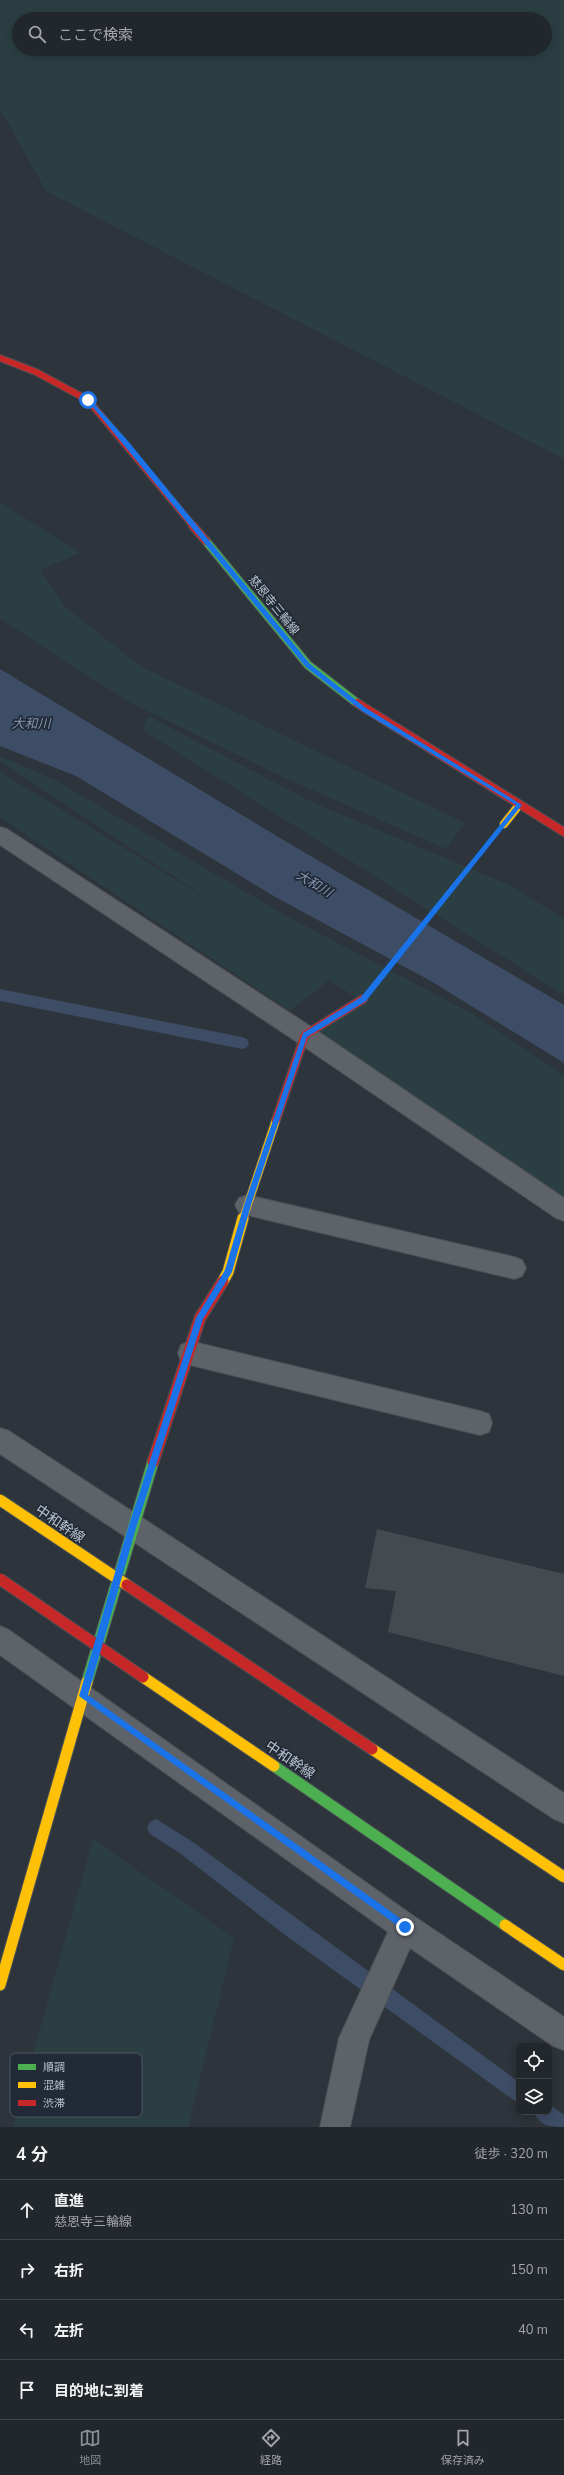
<!DOCTYPE html>
<html lang="ja">
<meta charset="utf-8">
<style>
:root{--surface:#22272c;--page:#2a2f34;--text:#f1f3f6;--muted:#a2a5a9;--line:#3f4448;--accent:#888f99}
body{margin:0;font-family:"Nunito Sans","Noto Sans JP",sans-serif;background:var(--page);color:var(--text)}
.controls{position:absolute;right:12px;bottom:12px;display:grid;overflow:hidden;border-radius:8px;box-shadow:0 2px 10px #0003}
.controls button{width:36px;height:36px;display:grid;place-items:center;padding:0;border:0;border-bottom:1px solid var(--line);background:var(--surface);color:var(--text);font:20px sans-serif}
.stop{position:absolute;width:12px;height:12px;margin:-9px;border:3px solid #1a73e8;border-radius:50%;background:#fff}
.stop.end{background:#1a73e8;border-color:#fff;box-shadow:0 1px 4px #0008}
.list{margin:0;padding:0;list-style:none}
h2{display:flex;justify-content:space-between;align-items:center;height:52px;margin:0;padding:0 16px;font-size:17px}
h2 small{font-size:13px;font-weight:400;color:var(--muted)}
.list li{display:grid;grid-template-columns:26px 1fr auto;gap:12px;align-items:center;box-sizing:border-box;height:60px;padding:0 16px;border-top:1px solid var(--line)}
.list b{display:block;font-size:15px;white-space:nowrap}
.list p{margin:0;font-size:13px;white-space:nowrap;color:var(--muted)}
.list em{font-size:13px;font-style:normal;color:var(--muted)}
.icon{flex:none;width:22px;height:22px;fill:none;stroke:currentColor;stroke-width:2;stroke-linecap:round;stroke-linejoin:round}
.map{position:relative;flex:none;width:564px;height:2127px;overflow:hidden}
.search{position:absolute;background:var(--surface);box-shadow:0 2px 10px #0003;left:12px;right:12px;top:12px;height:44px;display:flex;align-items:center;gap:10px;box-sizing:border-box;padding:0 14px;border-radius:22px;color:var(--muted);font-size:15px}
.sheet{height:292px;background:var(--surface)}
nav{display:flex;justify-content:space-around;align-items:center;box-sizing:border-box;height:56px;border-top:1px solid var(--line);background:var(--surface);font-size:11px;color:var(--muted)}
nav a{display:grid;justify-items:center;gap:2px}
nav .on{color:var(--accent)}
.map>svg:first-child{display:block}
.green{fill:#2b3f42;fill-rule:evenodd}
.water{fill:#3d4d65}
.lines{fill:none;stroke-linecap:round;stroke-linejoin:round}
.stream{fill:#3d4d65;fill-rule:evenodd}
.building{fill:#454950}
.street-casing{stroke:#4c5056;stroke-width:2}
.fast-far1-casing{stroke:#4c5056;stroke-width:10}
.fast-casing{stroke:#4c5056;stroke-width:13}
.slow-far1-casing{stroke:#4c5056;stroke-width:10}
.slow-casing{stroke:#4c5056;stroke-width:13}
.jam-far2-casing{stroke:#4c5056;stroke-width:8}
.jam-far1-casing{stroke:#4c5056;stroke-width:10}
.jam-casing{stroke:#4c5056;stroke-width:13}
.path{stroke:#5c6166;stroke-width:2.5;stroke-dasharray:3 3;stroke-linecap:butt}
.street{fill:#5e6269;fill-rule:evenodd}
.fast-far1{stroke:#4caf50;stroke-width:8}
.fast{stroke:#4caf50;stroke-width:11}
.slow-far1{stroke:#ffc107;stroke-width:8}
.slow{stroke:#ffc107;stroke-width:11}
.jam-far2{stroke:#c62828;stroke-width:6}
.jam-far1{stroke:#c62828;stroke-width:8}
.jam{stroke:#c62828;stroke-width:11}
.fast-bridge-casing{stroke:#4c5056;stroke-width:13;stroke-linecap:butt}
.slow-bridge-casing{stroke:#4c5056;stroke-width:13;stroke-linecap:butt}
.jam-bridge-casing{stroke:#4c5056;stroke-width:13;stroke-linecap:butt}
.fast-bridge{stroke:#4caf50;stroke-width:11}
.slow-bridge{stroke:#ffc107;stroke-width:11}
.jam-bridge{stroke:#c62828;stroke-width:11}
.route{fill:#1a73e8}
.labels{text-anchor:middle;dominant-baseline:central;stroke-width:3.5;stroke-linejoin:round;paint-order:stroke}
.street-label{font-size:12px;fill:#b9c0cb;stroke:#212a36}
.water-label{font-size:13px;font-style:italic;fill:#8296b1;stroke:#212a36}
.near-street-label{font-size:14px;fill:#b9c0cb;stroke:#212a36}
.key{fill:#212a36;stroke:#4f5763;stroke-width:1}
.key-label{font-size:11px;fill:#b9c0cb}
</style>
<div class="map">
<svg width="564" height="2127" viewBox="0 0 564 2127">
<rect width="100%" height="100%" fill="#2e343b"/>
<!-- green -->
<path class="green" d="M 0,0 L 564,0 L 564,459 L 46,191 L 0,109 ZM 19,19 L 545,19 L 545,49 L 19,49 Z
M 0,502 L 80,553 L 40,570 L 65,607 L 142,667 L 465,823 L 446,849 L 285,778 L 129,702 L 0,619 Z
M 148,716 L 314,803 L 512,886 L 564,919 L 564,995 L 142,730 Z
M 0,756 L 53,779 L 290,918 L 473,1014 L 564,1075 L 564,1199 L 313,1027 L 363,1002 L 329,980 L 290,1011 L 0,817 L 0,772 L 214,903 L 0,761 Z
M 93,1839 L 234,1938 L 188,2127 L 13,2127 Z"/>
<!-- water -->
<path class="water" d="M 0,669 L 280,838 L 564,1005 L 564,1063 L 429,980 L 277,898 L 76,776 L 0,746 Z"/>
<g class="lines">
<!-- stream -->
<path class="stream" d="M 0,989 L 242,1037 L 247,1039 L 249,1043 L 247,1047 L 242,1049 L 0,1001 Z
M 156,1819 L 193,1842 L 519,2082 L 519,2104 L 281,1932 L 181,1854 L 150,1834 L 147,1828 L 150,1822 Z
M 549,2104 L 564,2115 L 564,2127 C 550,2127 540,2126 534,2112 L 549,2112 Z"/>
</g>
<!-- building -->
<path class="building" d="M 377,1529 L 564,1574 L 564,1676 L 388,1632 L 396,1591 L 365,1588 Z"/>
<g class="lines">
<!-- street casing -->
<g class="street-casing">
<path id="street" d="M 0,827 L 7,829 L 313,1028 L 564,1198 L 564,1221 L 556,1218 L 297,1042 L 0,845 Z
M 247,1195 L 514,1257 L 522,1260 L 526,1268 L 522,1276 L 514,1279 L 247,1215 L 239,1212 L 235,1205 L 239,1198 Z
M 190,1341 L 480,1411 L 489,1414 L 492,1423 L 489,1432 L 480,1435 L 190,1365 L 181,1361 L 178,1353 L 181,1345 Z
M 0,1428 L 9,1431 L 564,1793 L 564,1823 L 554,1819 L 0,1454 Z
M 0,1626 L 9,1630 L 415,1917 L 564,2017 L 564,2050 L 553,2046 L 410,1948 L 369,2040 L 350,2127 L 320,2127 L 339,2038 L 388,1932 L 0,1655 Z"/>
</g>
<!-- fast-far1 casing -->
<g class="fast-far1-casing">
<path id="fast-far1" d="M 206,541 L 308,665 L 357,703"/>
</g>
<!-- fast casing -->
<g class="fast-casing">
<path id="fast" d="M 87,1682 L 153,1462"/>
</g>
<!-- slow-far1 casing -->
<g class="slow-far1-casing">
<path id="slow-far1" d="M 504,824 L 519,805
M 243,1219 L 276,1120"/>
</g>
<!-- slow casing -->
<g class="slow-casing">
<path id="slow" d="M 223,1281 L 228,1272 L 243,1218
M 0,1985 L 87,1682"/>
</g>
<!-- jam-far2 casing -->
<g class="jam-far2-casing">
<path id="jam-far2" d="M 0,358 L 36,372 L 88,400 L 194,527"/>
</g>
<!-- jam-far1 casing -->
<g class="jam-far1-casing">
<path id="jam-far1" d="M 193,526 L 206,541
M 357,703 L 564,832
M 276,1120 L 305,1035 L 363,999"/>
</g>
<!-- jam casing -->
<g class="jam-casing">
<path id="jam" d="M 153,1462 L 200,1318 L 223,1281"/>
</g>
<!-- path -->
<path class="path" d="M 384,974 L 484,848"/>
<!-- street -->
<use href="#street" class="street"/>
<!-- fast-far1 -->
<use href="#fast-far1" class="fast-far1"/>
<!-- fast -->
<use href="#fast" class="fast"/>
<!-- slow-far1 -->
<use href="#slow-far1" class="slow-far1"/>
<!-- slow -->
<use href="#slow" class="slow"/>
<!-- jam-far2 -->
<use href="#jam-far2" class="jam-far2"/>
<!-- jam-far1 -->
<use href="#jam-far1" class="jam-far1"/>
<!-- jam -->
<use href="#jam" class="jam"/>
<!-- fast-bridge casing -->
<g class="fast-bridge-casing">
<path id="fast-bridge" d="M 274,1766 L 505,1925"/>
</g>
<!-- slow-bridge casing -->
<g class="slow-bridge-casing">
<path id="slow-bridge" d="M 0,1500 L 127,1585
M 143,1677 L 274,1766
M 372,1749 L 564,1877
M 505,1925 L 564,1965"/>
</g>
<!-- jam-bridge casing -->
<g class="jam-bridge-casing">
<path id="jam-bridge" d="M 0,1579 L 143,1677
M 127,1585 L 372,1749"/>
</g>
<!-- fast-bridge -->
<use href="#fast-bridge" class="fast-bridge"/>
<!-- slow-bridge -->
<use href="#slow-bridge" class="slow-bridge"/>
<!-- jam-bridge -->
<use href="#jam-bridge" class="jam-bridge"/>
</g>
<!-- route -->
<path class="route" d="M 86,399 L 90,399 L 128,441 L 310,664 L 366,708 L 522,805 L 366,1001 L 307,1037 L 251,1205 L 232,1272 L 203,1319 L 136,1528 L 88,1695 L 408,1924 L 408,1930 L 405,1931 L 79,1696 L 128,1528 L 196,1318 L 225,1270 L 244,1205 L 303,1033 L 361,997 L 516,805 L 362,711 L 306,667 Z"/>
<g class="labels">
<!-- street labels -->
<g class="street-label">
<text transform="translate(274 605) rotate(51)">慈恩寺三輪線</text>
</g>
<!-- water labels -->
<g class="water-label">
<text x="31" y="724">大和川</text>
<text transform="translate(314 884) rotate(31)">大和川</text>
</g>
<!-- near-street labels -->
<g class="near-street-label">
<text transform="translate(60 1524) rotate(34)">中和幹線</text>
<text transform="translate(290 1760) rotate(34)">中和幹線</text>
</g>
</g>
<!-- legend -->
<rect x="10" y="2053" width="132" height="64" rx="6" class="key"/>
<rect x="18" y="2064" width="18" height="6" fill="#4caf50"/>
<rect x="18" y="2082" width="18" height="6" fill="#ffc107"/>
<rect x="18" y="2100" width="18" height="6" fill="#c62828"/>
<g class="key-label">
<text x="43" y="2071">順調</text>
<text x="43" y="2089">混雑</text>
<text x="43" y="2107">渋滞</text>
</g>
</svg>
<div class="controls">
<button><svg class="icon" aria-label="locate" viewBox="0 0 24 24"><circle cx="12" cy="12" r="6"/><path d="M12 2v4M12 18v4M2 12h4M18 12h4"/></svg></button>
<button><svg class="icon" aria-label="layers" viewBox="0 0 24 24"><path d="M12 4l9 5-9 5-9-5zM3 14l9 5 9-5"/></svg></button>
</div>
<div class="stop" style="left:88px;top:400px"></div>
<div class="stop end" style="left:405px;top:1927px"></div>
<div class="search"><svg class="icon" aria-label="search" viewBox="0 0 24 24"><circle cx="10" cy="10" r="6"/><path d="M15 15l6 6"/></svg>ここで検索</div>
</div>
<section class="sheet">
<h2>4 分<small>徒歩 · 320 m</small></h2>
<ul class="list">
<li><svg class="icon" aria-label="ahead" viewBox="0 0 24 24"><path d="M12 20V5M6 11l6-6 6 6"/></svg><div><b>直進</b><p>慈恩寺三輪線</p></div><em>130 m</em></li>
<li><svg class="icon" aria-label="right" viewBox="0 0 24 24"><path d="M7 20v-9h11M14 6l5 5-5 5"/></svg><div><b>右折</b></div><em>150 m</em></li>
<li><svg class="icon" aria-label="left" viewBox="0 0 24 24"><path d="M17 20v-9H6M10 6l-5 5 5 5"/></svg><div><b>左折</b></div><em>40 m</em></li>
<li><svg class="icon" aria-label="arrive" viewBox="0 0 24 24"><path d="M6 21V4h12l-3 4 3 4H6"/></svg><div><b>目的地に到着</b></div></li>
</ul>
</section>
<nav>
<a class="on"><svg class="icon" aria-label="map" viewBox="0 0 24 24"><path d="M3 6l6-2 6 2 6-2v14l-6 2-6-2-6 2zM9 4v14M15 6v14"/></svg>地図</a>
<a><svg class="icon" aria-label="directions" viewBox="0 0 24 24"><path d="M12 3l9 9-9 9-9-9zM9 14v-3h6M13 9l2 2-2 2"/></svg>経路</a>
<a><svg class="icon" aria-label="saved" viewBox="0 0 24 24"><path d="M7 4h10v16l-5-4-5 4z"/></svg>保存済み</a>
</nav>
